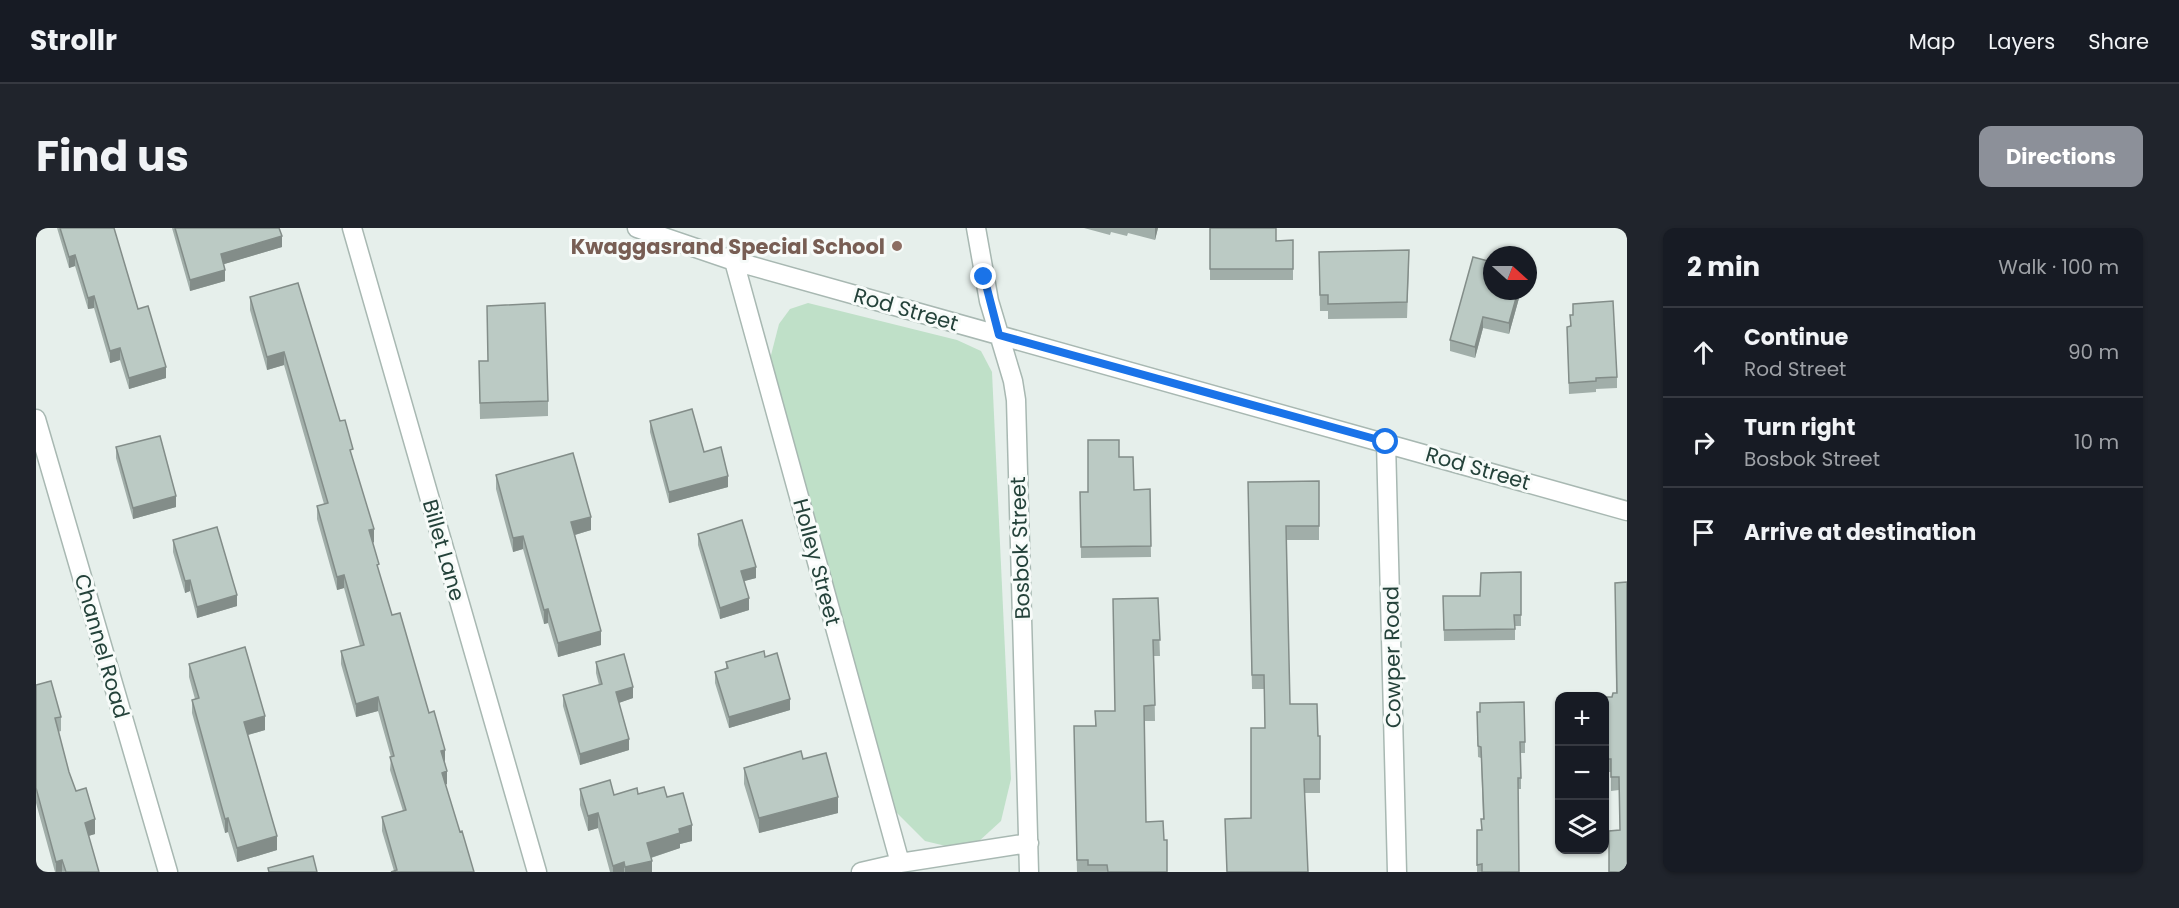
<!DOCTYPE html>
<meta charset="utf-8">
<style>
:root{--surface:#171b24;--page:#20242c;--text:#f1f3f6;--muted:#9ea1a6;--line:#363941;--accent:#8c9099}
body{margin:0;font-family:Poppins,sans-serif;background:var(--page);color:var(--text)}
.controls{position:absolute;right:18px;bottom:18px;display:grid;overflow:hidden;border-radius:12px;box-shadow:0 2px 4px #0004}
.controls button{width:54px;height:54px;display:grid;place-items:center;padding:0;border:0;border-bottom:2px solid var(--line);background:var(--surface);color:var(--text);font:30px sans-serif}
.compass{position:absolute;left:1447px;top:18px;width:54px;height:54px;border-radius:50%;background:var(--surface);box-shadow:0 2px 4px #0004;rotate:111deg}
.stop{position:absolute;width:18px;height:18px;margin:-14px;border:4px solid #1a73e8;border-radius:50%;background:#fff}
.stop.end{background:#1a73e8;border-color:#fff;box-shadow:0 2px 6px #0008}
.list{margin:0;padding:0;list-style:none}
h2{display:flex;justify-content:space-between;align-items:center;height:78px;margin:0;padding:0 24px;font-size:26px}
h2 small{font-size:20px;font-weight:400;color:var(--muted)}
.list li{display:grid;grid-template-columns:39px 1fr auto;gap:18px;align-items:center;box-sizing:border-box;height:90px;padding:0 24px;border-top:2px solid var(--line)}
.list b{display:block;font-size:22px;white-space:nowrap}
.list p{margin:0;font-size:20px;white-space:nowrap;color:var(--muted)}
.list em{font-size:20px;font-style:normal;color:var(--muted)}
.icon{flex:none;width:33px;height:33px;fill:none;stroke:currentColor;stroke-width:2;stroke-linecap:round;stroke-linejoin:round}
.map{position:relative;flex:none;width:1591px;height:644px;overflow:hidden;border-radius:12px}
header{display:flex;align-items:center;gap:36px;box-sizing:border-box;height:84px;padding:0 30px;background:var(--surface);border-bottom:2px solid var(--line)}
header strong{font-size:28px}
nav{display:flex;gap:33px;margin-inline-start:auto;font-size:21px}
.intro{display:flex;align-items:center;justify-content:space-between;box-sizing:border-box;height:144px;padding:0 36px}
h1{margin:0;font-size:42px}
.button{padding:15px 27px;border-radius:12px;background:var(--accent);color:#fff;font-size:21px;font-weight:700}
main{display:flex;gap:36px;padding:0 36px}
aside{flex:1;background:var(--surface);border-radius:12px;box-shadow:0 2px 4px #0004}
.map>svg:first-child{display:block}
.green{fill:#bfe0c8}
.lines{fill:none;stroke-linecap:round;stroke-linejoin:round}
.street-casing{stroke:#a8b8b2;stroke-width:21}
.street{stroke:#fff;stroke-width:18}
.wall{fill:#a1aea9}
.shaded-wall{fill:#838d89}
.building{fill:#bbcac4;stroke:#838d89;stroke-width:1.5}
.route{stroke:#1a73e8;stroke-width:8}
.education-dot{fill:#8d6e63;stroke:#f7fbf9;stroke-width:2}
.labels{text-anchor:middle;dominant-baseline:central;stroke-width:6;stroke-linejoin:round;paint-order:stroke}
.education-label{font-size:21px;font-weight:bold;fill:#785e54;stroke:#f7fbf9;text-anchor:end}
.street-label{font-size:21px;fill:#24423a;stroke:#f7fbf9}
</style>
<header>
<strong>Strollr</strong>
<nav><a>Map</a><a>Layers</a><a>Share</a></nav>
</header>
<div class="intro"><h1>Find us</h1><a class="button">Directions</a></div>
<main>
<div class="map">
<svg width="1591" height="644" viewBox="0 0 1591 644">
<rect width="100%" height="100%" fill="#e6efeb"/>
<!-- green -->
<path class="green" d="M 772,75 L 921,112 L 945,123 L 956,144 L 975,551 L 965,593 L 942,614 L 914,619 L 889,613 L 860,584 L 734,131 L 743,96 L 754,81 Z"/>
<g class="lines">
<!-- street casing -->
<g class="street-casing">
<path id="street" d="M 316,0 L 501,644
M 601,0 L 698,33 L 1591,283
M 940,0 L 953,73 L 977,153 L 980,172 L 993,644
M 698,33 L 864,635
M 0,191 L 132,644
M 1350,214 L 1361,644
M 825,644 L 864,635 L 993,615"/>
</g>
<!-- street -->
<use href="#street" class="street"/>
</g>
<!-- wall -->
<path class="wall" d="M 21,0 L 78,0 L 102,81 L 130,150 L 93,161 L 84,132 L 74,135 L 58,80 L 52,81 L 39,38 L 33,40 Z
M 136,0 L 243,0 L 246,19 L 188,36 L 189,53 L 154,63 Z
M 1048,0 L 1122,0 L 1119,12 L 1092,5 L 1091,8 L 1075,4 L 1074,7 Z
M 1174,0 L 1240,13 L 1257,12 L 1257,52 L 1174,52 Z
M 1283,24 L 1373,37 L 1371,90 L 1292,91 L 1292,83 L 1284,83 Z
M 1485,63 L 1473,106 L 1447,100 L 1439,130 L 1414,123 L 1414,112 Z
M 214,69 L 304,193 L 317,232 L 338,314 L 337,315 L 343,344 L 356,387 L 393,485 L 409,534 L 411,556 L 409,557 L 424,604 L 438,644 L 358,643 L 346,603 L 346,589 L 367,583 L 354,542 L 355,529 L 342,483 L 320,489 L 305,436 L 305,423 L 324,418 L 308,360 L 301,362 L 281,291 L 281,278 L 288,276 L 248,137 L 231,142 L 214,82 Z
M 1534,87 L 1581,149 L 1581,160 L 1560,161 L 1560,164 L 1533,166 L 1531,99 L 1534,98 Z
M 443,133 L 512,173 L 512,188 L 444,191 Z
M 614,193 L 668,224 L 692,259 L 633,275 L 614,204 Z
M 80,219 L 140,279 L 97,291 L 80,230 Z
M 1083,229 L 1098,262 L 1114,261 L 1115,329 L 1045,330 L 1044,264 L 1052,264 Z
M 460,247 L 555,302 L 539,307 L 565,417 L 522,429 L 512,395 L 508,396 L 487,321 L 477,324 L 460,261 Z
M 1283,253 L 1283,312 L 1250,312 L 1254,476 L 1282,508 L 1284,508 L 1284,565 L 1269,565 L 1215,590 L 1229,500 L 1228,461 L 1216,461 L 1212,254 Z
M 662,306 L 720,350 L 708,353 L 713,382 L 684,391 L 662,317 Z
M 137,312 L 201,378 L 161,390 L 154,363 L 149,365 L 137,324 Z
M 1485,344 L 1485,398 L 1479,398 L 1479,412 L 1408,413 L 1407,368 L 1444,368 Z
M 1591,354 L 1591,644 L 1573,644 L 1573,603 L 1584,602 L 1583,562 L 1575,563 L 1575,544 L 1569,544 L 1569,469 L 1576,469 L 1577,465 L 1580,465 L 1579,355 Z
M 1122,370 L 1124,428 L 1118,428 L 1119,493 L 1108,493 L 1110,594 L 1128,612 L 1131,644 L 1041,644 L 1038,498 L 1059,498 L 1059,483 L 1079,483 Z
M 729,429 L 754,482 L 693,500 L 679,455 L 679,444 L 690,441 L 690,434 Z
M 560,434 L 597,470 L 582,475 L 593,522 L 544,537 L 527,478 L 527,467 L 563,457 L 560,445 Z
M 153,436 L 229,502 L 212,507 L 241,622 L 201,634 L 192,604 L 189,605 L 156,485 L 156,472 L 159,471 L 153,449 Z
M 0,457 L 25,489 L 25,503 L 22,504 L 33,544 L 40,563 L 59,606 L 52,608 L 63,644 L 19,644 L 0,575 Z
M 1441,484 L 1489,514 L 1489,525 L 1485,525 L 1485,561 L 1482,561 L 1483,644 L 1441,644 L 1441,602 L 1445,602 L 1447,591 L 1445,530 L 1442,529 Z
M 767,531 L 802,585 L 723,605 L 708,556 L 708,540 Z
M 544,561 L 578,567 L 602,566 L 631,569 L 656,613 L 644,616 L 644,620 L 615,630 L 616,644 L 574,644 L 562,600 L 552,603 L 544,577 Z"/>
<!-- shaded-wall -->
<path class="shaded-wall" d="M 1119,0 L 1122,0 L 1119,12 Z
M 246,8 L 246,19 L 185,37 L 185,26 Z
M 39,27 L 39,38 L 33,40 L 33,29 Z
M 189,42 L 189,53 L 154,63 L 154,52 Z
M 1482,63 L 1485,63 L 1473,106 L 1473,95 Z
M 58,68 L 58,80 L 52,81 L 52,70 Z
M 1447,89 L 1447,100 L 1439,130 L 1439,119 Z
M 84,120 L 84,132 L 74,135 L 74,123 Z
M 248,124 L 248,137 L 231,142 L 231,129 Z
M 130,139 L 130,150 L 93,161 L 93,150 Z
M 692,248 L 692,259 L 633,275 L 633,264 Z
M 140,268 L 140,279 L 97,291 L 97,280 Z
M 555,289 L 555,302 L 535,308 L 535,294 Z
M 338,301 L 338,314 L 333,316 L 333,302 Z
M 487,308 L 487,321 L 477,324 L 477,310 Z
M 720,339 L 720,350 L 705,354 L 705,343 Z
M 308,347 L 308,360 L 301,362 L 301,349 Z
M 154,352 L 154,363 L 149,365 L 149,353 Z
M 201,367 L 201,378 L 161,390 L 161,379 Z
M 713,370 L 713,382 L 684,391 L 684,380 Z
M 512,381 L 512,395 L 508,396 L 508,382 Z
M 565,403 L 565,417 L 522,429 L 522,415 Z
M 597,459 L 597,470 L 580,476 L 580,464 Z
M 342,469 L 342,483 L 320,489 L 320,476 Z
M 754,471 L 754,482 L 693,500 L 693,489 Z
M 229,488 L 229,502 L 208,508 L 208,494 Z
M 593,511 L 593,522 L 544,537 L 544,526 Z
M 409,522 L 409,535 L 405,523 Z
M 411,543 L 411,556 L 406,558 L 406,545 Z
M 802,569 L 802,585 L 723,605 L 723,590 Z
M 562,585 L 562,600 L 552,603 L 552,588 Z
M 192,590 L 192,604 L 189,605 L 189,591 Z
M 59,591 L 59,606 L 49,609 L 49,595 Z
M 656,597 L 656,613 L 644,616 L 644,620 L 611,631 L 611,615 L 643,601 Z
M 241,608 L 241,622 L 201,634 L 201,620 Z
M 26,632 L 26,644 L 20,644 L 20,634 Z
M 616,633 L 616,644 L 589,644 L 589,639 Z
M 588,634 L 588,644 L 577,644 L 577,638 Z"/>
<!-- building -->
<path class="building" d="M 24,0 L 78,0 L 102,81 L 112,78 L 130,139 L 93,150 L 84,120 L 74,123 L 58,68 L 52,70 L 39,27 L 33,29 Z
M 139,0 L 243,0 L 246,8 L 185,26 L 189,42 L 154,52 Z
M 1174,0 L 1240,0 L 1240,13 L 1257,12 L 1257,41 L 1174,41 Z
M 1373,22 L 1371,74 L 1292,76 L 1292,67 L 1284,67 L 1283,24 Z
M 1437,29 L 1456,34 L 1456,63 L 1482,63 L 1473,95 L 1447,89 L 1439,119 L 1414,112 Z
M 262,55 L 304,193 L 309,192 L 317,221 L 314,222 L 338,301 L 333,302 L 343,336 L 341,337 L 356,387 L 364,385 L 393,485 L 398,483 L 409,522 L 405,523 L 411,543 L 406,545 L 424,604 L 426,603 L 438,644 L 355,644 L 361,642 L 346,589 L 370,582 L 354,529 L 358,528 L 342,469 L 320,476 L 305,423 L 328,417 L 308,347 L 301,349 L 281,278 L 292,275 L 248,124 L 231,129 L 214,69 Z
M 1577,73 L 1581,149 L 1560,150 L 1560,153 L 1533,155 L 1531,99 L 1535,98 L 1534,87 L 1537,87 L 1537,76 Z
M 509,75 L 512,173 L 444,175 L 443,133 L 452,133 L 451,78 Z
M 656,181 L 668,224 L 685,219 L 692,248 L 633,264 L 614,193 Z
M 124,208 L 140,268 L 97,280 L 80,219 Z
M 1052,212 L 1083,212 L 1083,229 L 1097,229 L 1098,262 L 1114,261 L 1115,318 L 1045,319 L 1044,264 L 1052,264 Z
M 537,225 L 555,289 L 535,294 L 565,403 L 522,415 L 512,381 L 508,382 L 487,308 L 477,310 L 460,247 Z
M 1283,253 L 1283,298 L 1250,298 L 1254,476 L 1281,476 L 1282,508 L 1284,508 L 1284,551 L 1268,551 L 1272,644 L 1191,644 L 1189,591 L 1215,590 L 1215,500 L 1229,500 L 1228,447 L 1216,447 L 1212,254 Z
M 706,292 L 720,339 L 705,343 L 713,370 L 684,380 L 662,306 Z
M 181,299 L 201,367 L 161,379 L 154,352 L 149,353 L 137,312 Z
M 1485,344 L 1485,387 L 1478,387 L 1479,401 L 1408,402 L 1407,368 L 1444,368 L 1445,345 Z
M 1591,354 L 1591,644 L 1573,644 L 1573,603 L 1584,602 L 1583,549 L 1575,549 L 1575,531 L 1569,531 L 1569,469 L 1576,469 L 1577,465 L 1581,465 L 1579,355 Z
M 1122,370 L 1124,412 L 1117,412 L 1119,477 L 1108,478 L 1110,594 L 1127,593 L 1128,612 L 1131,612 L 1131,644 L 1072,644 L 1071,637 L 1052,637 L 1052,632 L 1041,632 L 1038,498 L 1060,498 L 1059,483 L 1079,483 L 1077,371 Z
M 209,419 L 229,488 L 208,494 L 241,608 L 201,620 L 192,590 L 189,591 L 156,472 L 163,470 L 153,436 Z
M 728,423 L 729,429 L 741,425 L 754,471 L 693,489 L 679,444 L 692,440 L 690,434 Z
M 588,426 L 597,459 L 580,464 L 593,511 L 544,526 L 527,467 L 566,456 L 560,434 Z
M 15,453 L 25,489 L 19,490 L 33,544 L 40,563 L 50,560 L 59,591 L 49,595 L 63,644 L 30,644 L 26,632 L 20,634 L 0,560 L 0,457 Z
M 1488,474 L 1489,514 L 1484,514 L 1485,550 L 1482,550 L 1483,644 L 1446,644 L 1446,636 L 1441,637 L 1441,602 L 1446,602 L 1445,591 L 1448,591 L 1445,519 L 1442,518 L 1441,484 L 1444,484 L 1444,475 Z
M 765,523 L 767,531 L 790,525 L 802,569 L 723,590 L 708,540 Z
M 574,552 L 578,567 L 601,560 L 602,566 L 628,559 L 631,569 L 647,565 L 656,597 L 643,601 L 644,605 L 611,615 L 616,633 L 589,639 L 588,634 L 577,638 L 562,585 L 552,588 L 544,561 Z
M 277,628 L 281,644 L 233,644 L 232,640 Z"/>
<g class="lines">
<!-- route -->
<path class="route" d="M 948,49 L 963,107 L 1350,214"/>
</g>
<!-- markers -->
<circle class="education-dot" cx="861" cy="18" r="6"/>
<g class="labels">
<!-- education labels -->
<g class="education-label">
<text x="849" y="18">Kwaggasrand Special School</text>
</g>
<!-- street labels -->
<g class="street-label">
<text transform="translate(870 81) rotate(16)">Rod Street</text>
<text transform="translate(1442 240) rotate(16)">Rod Street</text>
<text transform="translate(984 320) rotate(-92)">Bosbok Street</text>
<text transform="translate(408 322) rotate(74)">Billet Lane</text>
<text transform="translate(781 334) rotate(75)">Holley Street</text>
<text transform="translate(66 418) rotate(74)">Channel Road</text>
<text transform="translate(1356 429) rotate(-91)">Cowper Road</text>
</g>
</g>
</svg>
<div class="controls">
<button>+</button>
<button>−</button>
<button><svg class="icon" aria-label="layers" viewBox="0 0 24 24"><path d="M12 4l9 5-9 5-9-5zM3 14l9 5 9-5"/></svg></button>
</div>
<svg class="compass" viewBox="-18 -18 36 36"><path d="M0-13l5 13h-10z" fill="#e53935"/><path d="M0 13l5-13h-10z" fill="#9ea1a6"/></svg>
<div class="stop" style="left:1350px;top:214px"></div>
<div class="stop end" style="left:948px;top:49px"></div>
</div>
<aside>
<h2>2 min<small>Walk · 100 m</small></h2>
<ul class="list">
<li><svg class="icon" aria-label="ahead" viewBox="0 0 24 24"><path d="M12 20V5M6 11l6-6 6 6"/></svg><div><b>Continue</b><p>Rod Street</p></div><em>90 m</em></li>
<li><svg class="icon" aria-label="right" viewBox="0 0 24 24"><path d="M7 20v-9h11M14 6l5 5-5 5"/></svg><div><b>Turn right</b><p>Bosbok Street</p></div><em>10 m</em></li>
<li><svg class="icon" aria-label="arrive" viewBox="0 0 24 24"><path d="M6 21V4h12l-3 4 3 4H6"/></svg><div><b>Arrive at destination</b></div></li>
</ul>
</aside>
</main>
